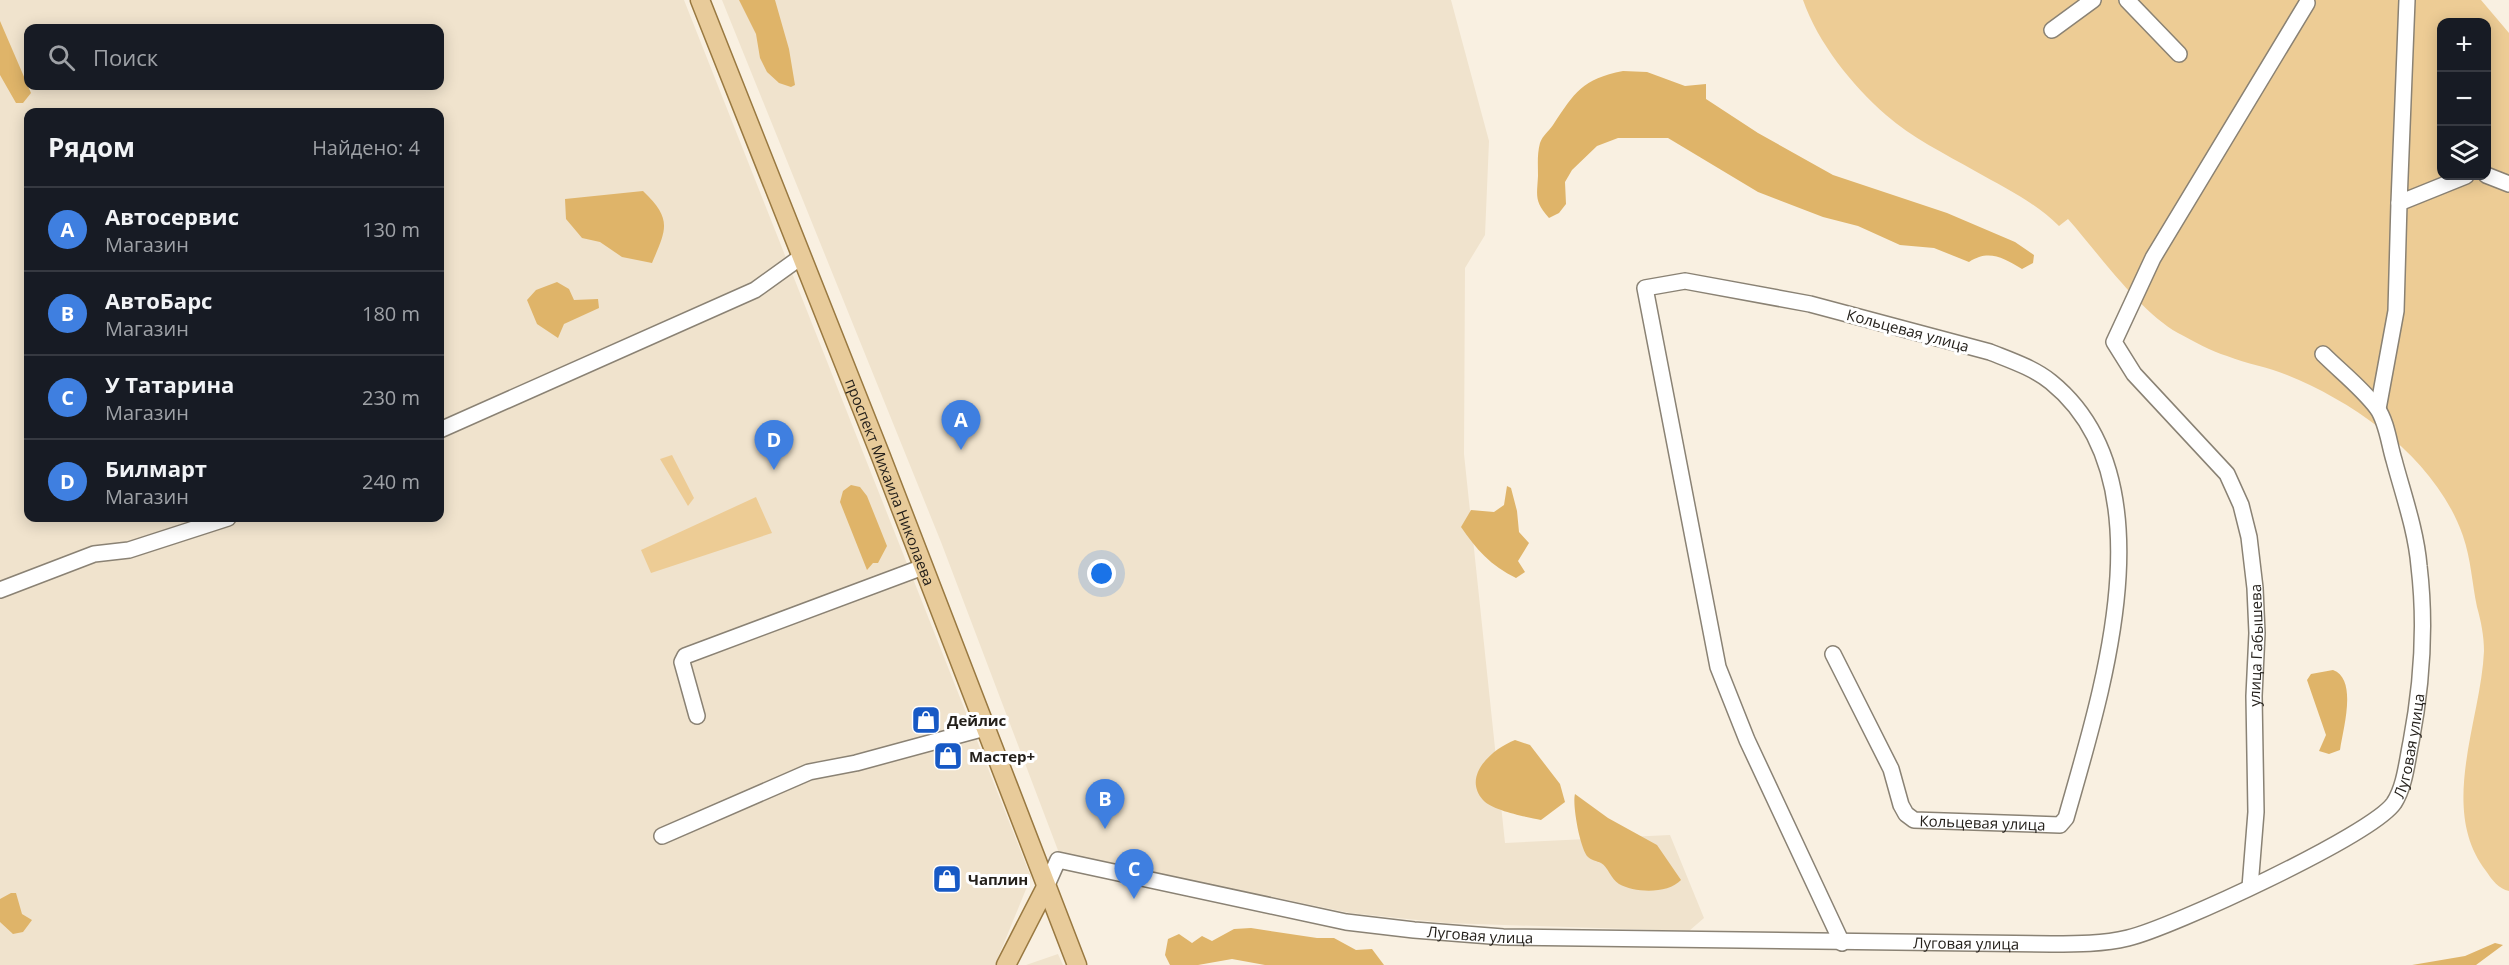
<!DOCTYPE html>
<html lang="ru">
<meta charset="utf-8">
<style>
:root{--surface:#171b24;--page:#242831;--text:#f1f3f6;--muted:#9ea1a6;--line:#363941;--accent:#8faee0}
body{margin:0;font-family:"Open Sans",sans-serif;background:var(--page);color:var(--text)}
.controls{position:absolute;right:18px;top:18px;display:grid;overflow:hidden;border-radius:12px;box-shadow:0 3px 15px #0003}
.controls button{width:54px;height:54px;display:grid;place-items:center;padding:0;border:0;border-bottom:2px solid var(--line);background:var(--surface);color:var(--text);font:30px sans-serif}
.you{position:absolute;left:1102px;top:574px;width:21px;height:21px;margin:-15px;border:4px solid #fff;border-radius:50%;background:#1a73e8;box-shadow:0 0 0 9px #1a73e833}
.badge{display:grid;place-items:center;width:39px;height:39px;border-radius:50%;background:var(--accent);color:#fff;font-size:20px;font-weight:700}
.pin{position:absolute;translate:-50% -50px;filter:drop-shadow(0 2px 3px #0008)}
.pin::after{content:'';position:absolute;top:32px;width:21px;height:18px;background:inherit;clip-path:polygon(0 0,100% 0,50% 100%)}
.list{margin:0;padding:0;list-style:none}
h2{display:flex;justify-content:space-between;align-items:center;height:78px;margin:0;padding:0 24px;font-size:26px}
h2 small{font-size:20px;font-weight:400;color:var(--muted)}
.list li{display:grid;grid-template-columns:39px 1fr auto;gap:18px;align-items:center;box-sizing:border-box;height:84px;padding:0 24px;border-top:2px solid var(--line)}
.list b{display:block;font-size:22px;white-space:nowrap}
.list p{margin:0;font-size:20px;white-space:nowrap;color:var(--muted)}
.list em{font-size:20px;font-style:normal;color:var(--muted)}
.icon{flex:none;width:33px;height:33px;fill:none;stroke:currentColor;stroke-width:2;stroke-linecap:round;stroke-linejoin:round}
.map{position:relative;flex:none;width:2509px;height:965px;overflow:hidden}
.search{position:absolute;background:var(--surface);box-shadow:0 3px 15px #0003;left:24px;top:24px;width:420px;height:66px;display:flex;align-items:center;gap:15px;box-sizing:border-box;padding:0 21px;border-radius:12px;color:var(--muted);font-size:22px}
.panel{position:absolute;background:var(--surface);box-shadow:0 3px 15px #0003;left:24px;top:108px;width:420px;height:414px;border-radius:12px}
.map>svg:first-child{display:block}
.built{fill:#f0e3cd;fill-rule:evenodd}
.green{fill:#edcc95;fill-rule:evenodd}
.water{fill:#dfb469}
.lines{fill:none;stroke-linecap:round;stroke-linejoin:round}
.minor-casing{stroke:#8a8274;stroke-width:18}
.major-casing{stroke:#997941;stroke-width:21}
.minor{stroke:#fff;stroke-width:15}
.major{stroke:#e8cb9a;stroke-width:18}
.labels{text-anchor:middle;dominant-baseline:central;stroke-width:6;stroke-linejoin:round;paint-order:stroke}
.street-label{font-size:15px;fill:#24201b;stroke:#fff}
.poi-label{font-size:15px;font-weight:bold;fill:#24201b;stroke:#fff;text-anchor:start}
</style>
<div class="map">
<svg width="2509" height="965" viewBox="0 0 2509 965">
<rect width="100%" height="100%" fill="#f9f0e1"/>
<!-- built -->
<path class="built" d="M 0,0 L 684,0 L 1031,877 L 995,965 L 0,965 ZM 28,28 L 440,28 L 440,86 L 28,86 ZM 28,112 L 440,112 L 440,518 L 28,518 Z
M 722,0 L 1451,0 L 1489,141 L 1485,235 L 1465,268 L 1464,454 L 1505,843 L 1670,835 L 1704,918 L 1689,931 L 1446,923 L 1350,913 L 1059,853 L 941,542 Z
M 1058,954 L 1063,965 L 1026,965 Z"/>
<!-- green -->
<path class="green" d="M 1803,0 L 2481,0 L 2509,33 L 2509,891 C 2499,889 2492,880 2486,871 C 2438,809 2481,721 2484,651 C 2484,636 2481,621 2477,607 C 2472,583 2471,559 2463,536 C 2437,461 2359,404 2287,375 C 2268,367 2247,364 2227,356 C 2211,351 2193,341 2178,333 C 2139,311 2098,253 2068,219 L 2059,226 C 2035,202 2005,188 1975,171 C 1945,154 1911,137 1886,115 C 1852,85 1818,43 1803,0 ZM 2442,22 L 2486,22 L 2486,176 L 2442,176 Z
M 672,455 L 694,498 L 688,506 L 660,459 Z
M 756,497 L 772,533 L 651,573 L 641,550 Z"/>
<!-- water -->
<path class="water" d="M 739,0 L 775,0 L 789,49 L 795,85 L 791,87 L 779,83 L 767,72 L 760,58 L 756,34 Z
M 0,21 L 31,93 L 23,103 L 16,103 L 0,75 Z
M 1623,71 L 1647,72 L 1685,86 L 1706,84 L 1706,99 L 1758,133 L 1833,175 L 1947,213 L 2015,242 L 2034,255 L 2033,263 L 2022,269 C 2003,258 1989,249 1969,262 L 1934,248 L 1900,245 L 1858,226 L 1823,217 L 1758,192 L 1668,138 L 1618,138 L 1597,146 L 1572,170 L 1565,182 L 1566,204 L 1559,213 L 1549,218 C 1534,201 1537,196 1538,176 C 1538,165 1537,154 1540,143 C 1543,135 1548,132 1553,125 C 1575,92 1582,79 1623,71 Z
M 643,191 C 672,219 667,228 652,263 L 622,257 L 600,242 L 582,238 L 566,219 L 565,199 Z
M 557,282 L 569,289 L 574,300 L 598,299 L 599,308 L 564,324 L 558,338 L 537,324 L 527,300 L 536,290 Z
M 851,485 L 860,487 L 867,496 L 887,546 L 878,563 L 873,563 L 867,570 L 840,502 L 843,491 Z
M 1507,486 L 1511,488 L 1517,511 L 1519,532 L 1529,543 L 1518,561 L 1525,572 L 1516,578 C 1491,566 1476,549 1461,527 L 1471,510 L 1494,512 L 1504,505 Z
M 2333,670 C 2358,679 2343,729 2340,750 L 2329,754 L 2319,751 L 2326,735 L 2307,680 L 2311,674 Z
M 1515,740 L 1530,745 L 1560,784 L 1565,802 L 1541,820 C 1527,817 1493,811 1483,800 C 1461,775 1494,748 1515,740 Z
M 1575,794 L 1608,818 L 1657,845 L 1681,880 C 1668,894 1635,893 1619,884 C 1611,879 1608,867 1601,863 C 1597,861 1591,860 1588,857 C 1580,849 1572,804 1575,794 Z
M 11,893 L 16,893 L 22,914 L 32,920 L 23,932 L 13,934 L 0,922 L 0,899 Z
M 1251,928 L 1317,938 L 1334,938 L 1356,950 L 1372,949 L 1384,965 L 1265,965 L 1232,959 L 1198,965 L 1170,965 L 1165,955 L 1168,939 L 1179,934 L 1192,943 L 1202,936 L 1212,941 L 1234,929 Z
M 2495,943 L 2503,945 L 2476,965 L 2412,965 L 2465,956 Z"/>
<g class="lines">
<!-- minor casing -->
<g class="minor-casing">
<g id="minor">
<path d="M 2127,0 L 2179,54"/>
<path d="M 2407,0 L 2399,203 L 2466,176"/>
<path d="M 2052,30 L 2093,0"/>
<path d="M 2486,175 L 2509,184"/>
<path d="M 2378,409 L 2396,311 L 2399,203"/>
<path d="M 440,430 L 755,290 L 801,257"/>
<path d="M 0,590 L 94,554 L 129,550 L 228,518"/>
<path id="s1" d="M 1833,654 L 1891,769 L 1901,805 L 1906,814 L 1914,820 L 2060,825 L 2066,818 C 2101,694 2172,480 2051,382 C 2034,368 2010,360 1990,352 L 1810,304 L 1685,281 L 1645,288 L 1718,667 L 1747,740 L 1842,943"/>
<path d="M 697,716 L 682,662 L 685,656 L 923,567"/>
<path d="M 662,836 L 809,772 L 856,763 L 985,728"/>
<path id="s2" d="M 1046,887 L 1058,860 L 1346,922 L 1414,930 L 1503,937 L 2051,944 C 2077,944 2103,944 2128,938 C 2171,928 2372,835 2394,803 C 2405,786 2407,761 2411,742 C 2422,684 2426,624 2419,566 C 2416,530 2403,494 2394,460 C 2389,444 2387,422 2377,408 C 2362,388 2340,371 2323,354"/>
<path id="s3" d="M 2250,887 L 2256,812 L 2254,696 L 2257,633 L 2255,588 L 2249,537 L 2241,505 L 2227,474 L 2134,374 L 2114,342 L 2153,258 L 2307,3"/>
</g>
</g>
<!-- major casing -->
<g class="major-casing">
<g id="major">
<path id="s4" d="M 700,0 L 880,454 L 1077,965"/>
<path d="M 1006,965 L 1046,887"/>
</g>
</g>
<!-- minor -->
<use href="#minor" class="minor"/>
<!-- major -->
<use href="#major" class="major"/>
</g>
<!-- icons -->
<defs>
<g id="shop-square" transform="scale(1.5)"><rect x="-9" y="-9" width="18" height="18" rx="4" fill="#1759c5" stroke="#fff"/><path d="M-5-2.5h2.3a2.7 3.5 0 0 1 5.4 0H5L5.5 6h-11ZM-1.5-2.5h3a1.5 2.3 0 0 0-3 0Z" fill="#fff"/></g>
</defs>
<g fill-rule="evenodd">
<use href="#shop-square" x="926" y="720"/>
<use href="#shop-square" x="948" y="756"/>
<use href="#shop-square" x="947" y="879"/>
</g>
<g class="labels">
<!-- street labels -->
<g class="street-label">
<text transform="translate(1908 330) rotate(15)">Кольцевая улица</text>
<text stroke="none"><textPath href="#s4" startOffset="518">проспект Михаила Николаева</textPath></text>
<text stroke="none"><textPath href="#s3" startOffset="242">улица Габышева</textPath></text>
<text stroke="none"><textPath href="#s2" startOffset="1467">Луговая улица</textPath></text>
<text stroke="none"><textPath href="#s1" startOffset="255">Кольцевая улица</textPath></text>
<text stroke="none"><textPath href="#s2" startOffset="459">Луговая улица</textPath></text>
<text stroke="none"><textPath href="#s2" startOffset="945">Луговая улица</textPath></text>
</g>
<!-- poi labels -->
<g class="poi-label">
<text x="947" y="720">Дейлис</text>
<text x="969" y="756">Мастер+</text>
<text x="968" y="879">Чаплин</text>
</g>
</g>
</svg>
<div class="controls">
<button>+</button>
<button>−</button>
<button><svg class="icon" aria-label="layers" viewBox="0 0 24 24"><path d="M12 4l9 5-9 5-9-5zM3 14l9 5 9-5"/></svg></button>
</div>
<div class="you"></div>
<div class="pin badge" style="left:961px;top:450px;background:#3f7fe0">A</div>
<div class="pin badge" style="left:1105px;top:829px;background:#3f7fe0">B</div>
<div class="pin badge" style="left:1134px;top:899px;background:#3f7fe0">C</div>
<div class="pin badge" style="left:774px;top:470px;background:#3f7fe0">D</div>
<div class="search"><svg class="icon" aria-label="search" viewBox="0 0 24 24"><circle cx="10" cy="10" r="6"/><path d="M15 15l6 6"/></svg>Поиск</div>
<section class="panel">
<h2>Рядом<small>Найдено: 4</small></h2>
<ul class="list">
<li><span class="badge" style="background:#3f7fe0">A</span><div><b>Автосервис</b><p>Магазин</p></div><em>130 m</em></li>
<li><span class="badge" style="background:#3f7fe0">B</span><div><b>АвтоБарс</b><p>Магазин</p></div><em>180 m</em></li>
<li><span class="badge" style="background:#3f7fe0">C</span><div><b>У Татарина</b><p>Магазин</p></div><em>230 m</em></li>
<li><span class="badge" style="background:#3f7fe0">D</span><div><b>Билмарт</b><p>Магазин</p></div><em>240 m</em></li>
</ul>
</section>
</div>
